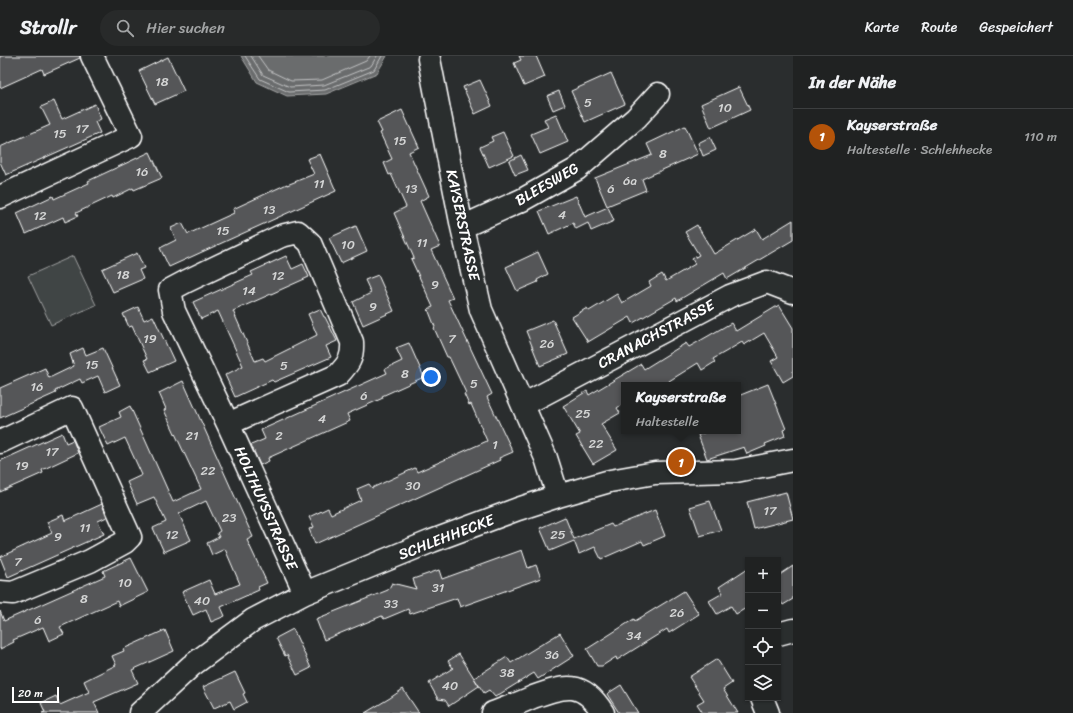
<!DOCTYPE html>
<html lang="de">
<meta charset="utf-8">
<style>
:root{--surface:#202222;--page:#282a2a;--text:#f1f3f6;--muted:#a2a4a5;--line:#3d3f40;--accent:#b45309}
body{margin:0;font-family:Sriracha,sans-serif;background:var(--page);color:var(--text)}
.controls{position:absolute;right:12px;bottom:12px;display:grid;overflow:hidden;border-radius:0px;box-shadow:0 1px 3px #0004}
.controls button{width:36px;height:36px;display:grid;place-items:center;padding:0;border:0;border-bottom:1px solid var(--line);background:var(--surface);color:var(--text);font:20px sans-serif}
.scale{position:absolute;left:12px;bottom:10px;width:47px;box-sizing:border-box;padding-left:4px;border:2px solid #fff;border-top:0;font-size:11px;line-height:14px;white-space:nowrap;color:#fff;-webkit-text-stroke:3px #2a2d2e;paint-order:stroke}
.you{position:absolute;left:431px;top:321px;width:14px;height:14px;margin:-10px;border:3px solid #fff;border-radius:50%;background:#1a73e8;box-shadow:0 0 0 6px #1a73e833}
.badge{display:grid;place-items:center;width:26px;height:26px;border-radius:50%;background:var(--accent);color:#fff;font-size:13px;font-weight:700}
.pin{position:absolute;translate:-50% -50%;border:2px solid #fff;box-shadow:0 1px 4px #0006}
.popup{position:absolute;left:621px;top:326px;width:120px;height:52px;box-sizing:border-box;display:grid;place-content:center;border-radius:0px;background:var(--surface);filter:drop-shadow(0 1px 3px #0005);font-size:13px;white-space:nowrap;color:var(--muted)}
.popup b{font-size:15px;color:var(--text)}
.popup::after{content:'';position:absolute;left:50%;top:100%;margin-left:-8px;border:8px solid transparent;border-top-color:var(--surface)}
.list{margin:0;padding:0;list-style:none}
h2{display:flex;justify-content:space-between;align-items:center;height:52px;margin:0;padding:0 16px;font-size:17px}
h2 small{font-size:13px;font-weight:400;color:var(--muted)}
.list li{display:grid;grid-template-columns:26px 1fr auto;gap:12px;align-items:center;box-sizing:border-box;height:56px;padding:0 16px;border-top:1px solid var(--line)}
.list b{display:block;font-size:15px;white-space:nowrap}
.list p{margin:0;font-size:13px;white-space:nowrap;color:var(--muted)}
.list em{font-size:13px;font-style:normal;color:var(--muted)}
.icon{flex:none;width:22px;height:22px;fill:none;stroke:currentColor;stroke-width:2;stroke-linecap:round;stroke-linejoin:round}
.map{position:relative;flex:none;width:793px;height:657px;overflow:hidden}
header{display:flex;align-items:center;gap:24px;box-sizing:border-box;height:56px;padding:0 20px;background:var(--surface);border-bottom:1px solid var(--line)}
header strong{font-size:19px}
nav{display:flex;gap:22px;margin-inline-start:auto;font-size:14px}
.search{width:280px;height:36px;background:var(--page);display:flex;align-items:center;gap:10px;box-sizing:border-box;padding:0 14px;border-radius:22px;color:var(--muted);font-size:15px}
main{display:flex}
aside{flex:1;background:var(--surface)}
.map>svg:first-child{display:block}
.green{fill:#414445;stroke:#a0a2a2}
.water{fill:#6a6c6d;stroke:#a6a7a7}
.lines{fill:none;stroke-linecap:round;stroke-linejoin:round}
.shore{stroke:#c3c4c5;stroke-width:1}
.building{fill:#555758;stroke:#fff}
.minor-casing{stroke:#fff;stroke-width:25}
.minor{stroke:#2a2d2e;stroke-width:22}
.labels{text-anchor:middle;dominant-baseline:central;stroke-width:3.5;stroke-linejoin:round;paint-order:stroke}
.number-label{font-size:13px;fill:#d4d5d5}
.street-label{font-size:15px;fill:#fff;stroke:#2a2d2e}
</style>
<header>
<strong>Strollr</strong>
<div class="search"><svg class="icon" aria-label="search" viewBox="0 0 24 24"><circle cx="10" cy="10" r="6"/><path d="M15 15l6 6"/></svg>Hier suchen</div>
<nav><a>Karte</a><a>Route</a><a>Gespeichert</a></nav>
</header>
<main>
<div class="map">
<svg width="793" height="657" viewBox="0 0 793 657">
<rect width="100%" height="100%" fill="#2a2d2e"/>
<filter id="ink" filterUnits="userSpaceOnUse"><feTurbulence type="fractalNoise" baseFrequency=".025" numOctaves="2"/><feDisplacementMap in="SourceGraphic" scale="8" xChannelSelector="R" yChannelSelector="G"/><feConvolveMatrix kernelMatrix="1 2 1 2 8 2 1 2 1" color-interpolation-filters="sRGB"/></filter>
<g filter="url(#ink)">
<!-- green -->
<path class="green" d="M 73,200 L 96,249 L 51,269 L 28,220 Z"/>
<!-- water -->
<path class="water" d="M 241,0 L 387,0 L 377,17 L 326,38 L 287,40 L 257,26 Z"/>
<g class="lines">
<!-- shore -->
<path class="shore" d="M 245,0 L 260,23 L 289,36 L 325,34 L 374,14 L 382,0
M 251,0 L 263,19 L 290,31 L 324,29 L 371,10 L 377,0
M 258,0 L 268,14 L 291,25 L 322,24 L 366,5 L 370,0"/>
</g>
<!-- building -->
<path class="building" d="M 0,0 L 80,0 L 80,2 L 44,18 L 42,13 L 0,32 Z
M 519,0 L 536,0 L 545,21 L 524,30 L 514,7 L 521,4 Z
M 168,1 L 184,35 L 155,48 L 139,15 Z
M 611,17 L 625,48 L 585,66 L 571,35 Z
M 480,24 L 492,50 L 475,58 L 463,31 Z
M 739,31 L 750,54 L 711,72 L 701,48 Z
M 559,35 L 565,49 L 553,54 L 547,40 Z
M 54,45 L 62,63 L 95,48 L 101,63 L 95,66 L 100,77 L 6,119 L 0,106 L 0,91 L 50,69 L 41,51 Z
M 402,54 L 419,91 L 409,96 L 429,140 L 420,145 L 440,190 L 431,194 L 453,242 L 448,244 L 492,338 L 487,341 L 513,396 L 499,402 L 500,404 L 315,488 L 309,473 L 314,471 L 309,461 L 328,452 L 331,458 L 361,444 L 357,433 L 369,428 L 372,432 L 415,412 L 417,416 L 487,385 L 471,348 L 469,349 L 464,338 L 466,337 L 449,301 L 447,301 L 434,272 L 435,271 L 428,253 L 433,251 L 411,203 L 414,202 L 394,157 L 406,151 L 391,118 L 389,119 L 384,107 L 392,103 L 380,77 L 382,76 L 377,66 Z
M 556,58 L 568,86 L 540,98 L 531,78 L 548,71 L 544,63 Z
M 685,70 L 698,98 L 642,123 L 646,134 L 607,150 L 595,122 L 652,99 L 647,88 Z
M 503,76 L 514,100 L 489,111 L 480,91 L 493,85 L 491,81 Z
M 710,81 L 716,94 L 703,100 L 698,87 Z
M 150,96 L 162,122 L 134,134 L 133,132 L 113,142 L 112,140 L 76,157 L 78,160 L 65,166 L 63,161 L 26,178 L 17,157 L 53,140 L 54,143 L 89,127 L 88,125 Z
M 320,98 L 336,135 L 169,211 L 160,192 L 176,184 L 171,172 L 182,167 L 188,178 L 234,157 L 233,153 L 287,128 L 287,129 L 314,118 L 307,103 Z
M 521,99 L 528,114 L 515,119 L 509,105 Z
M 576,140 L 585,161 L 608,151 L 614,165 L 591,175 L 588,167 L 576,173 L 573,167 L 549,178 L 539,155 Z
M 793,164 L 793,184 L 727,223 L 724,217 L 677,245 L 676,242 L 633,267 L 630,261 L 588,286 L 572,261 L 587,252 L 589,255 L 617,238 L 622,247 L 651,230 L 649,226 L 662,218 L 666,225 L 695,208 L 692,203 L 699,199 L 685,176 L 697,169 L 714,198 L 756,173 L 762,183 Z
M 356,170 L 367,195 L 341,207 L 329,182 Z
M 538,196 L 548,218 L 537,224 L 538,226 L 517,235 L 506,211 Z
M 137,197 L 144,212 L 139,214 L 143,223 L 113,236 L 102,213 Z
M 286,200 L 292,213 L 303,208 L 309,221 L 233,255 L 255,305 L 263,302 L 265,305 L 317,279 L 308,258 L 320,253 L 324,261 L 325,261 L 337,285 L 326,290 L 331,301 L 274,326 L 272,324 L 235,341 L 225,319 L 243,310 L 218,255 L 201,263 L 193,246 L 253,219 L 251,216 Z
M 378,219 L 394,255 L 363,269 L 353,246 L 371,237 L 365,224 Z
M 779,249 L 793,272 L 793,320 L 783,326 L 771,305 L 778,301 L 764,277 L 744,289 L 742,286 L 727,295 L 713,303 L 715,306 L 702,314 L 698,307 L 669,325 L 671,329 L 624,329 L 624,347 L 617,352 L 620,357 L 601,368 L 617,394 L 593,408 L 576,380 L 580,378 L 563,350 L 587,335 L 589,339 L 641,308 L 644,313 L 686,287 L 689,291 L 731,267 L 736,275 Z
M 138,251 L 144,264 L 153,260 L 174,305 L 150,316 L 144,304 L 147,303 L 132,270 L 129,271 L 123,258 Z
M 553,264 L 568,298 L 540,310 L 526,275 Z
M 409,287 L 424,321 L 382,340 L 383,342 L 347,358 L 350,365 L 268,402 L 269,405 L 260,409 L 251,389 L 265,383 L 261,374 L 387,317 L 385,313 L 402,305 L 396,292 Z
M 83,292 L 86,299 L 103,292 L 120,329 L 105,336 L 98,320 L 82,327 L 80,323 L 55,335 L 56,337 L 0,362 L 0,332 L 45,312 L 49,322 L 74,310 L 70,298 Z
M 183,325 L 253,481 L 247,484 L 267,527 L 258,531 L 259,534 L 221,551 L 225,560 L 211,566 L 206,553 L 193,559 L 182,536 L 209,524 L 215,538 L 240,528 L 225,493 L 212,499 L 207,487 L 219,481 L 217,477 L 220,475 L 206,445 L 179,458 L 191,484 L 164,496 L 153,472 L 166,466 L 154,441 L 137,448 L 127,426 L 142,419 L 125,382 L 108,390 L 99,371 L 121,361 L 119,356 L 130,350 L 173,446 L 201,433 L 164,354 L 166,353 L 159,337 Z
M 768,328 L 786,373 L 783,374 L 785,380 L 765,388 L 766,390 L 747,398 L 744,391 L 707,403 L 698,379 L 709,375 L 738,375 L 738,340 Z
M 62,377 L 66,387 L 73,384 L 78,397 L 42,414 L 43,417 L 0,436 L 0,405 Z
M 786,436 L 793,463 L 754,473 L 747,446 Z
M 710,445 L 721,474 L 700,480 L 690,451 Z
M 102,448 L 107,461 L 98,465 L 104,478 L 8,521 L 0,501 L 52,477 L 47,466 L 63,459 L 65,465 Z
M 655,454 L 665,480 L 644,489 L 642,485 L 601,503 L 595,491 L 579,498 L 574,485 L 550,495 L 540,472 L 565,461 L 574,483 L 611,468 L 613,471 Z
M 522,494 L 528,512 L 536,509 L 541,522 L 460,551 L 457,542 L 410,558 L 408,553 L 384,563 L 382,560 L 324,584 L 316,563 L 388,534 L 392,527 L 416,533 L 413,523 L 439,514 L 442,523 Z
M 131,502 L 148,536 L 119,550 L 117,545 L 60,571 L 64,578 L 49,585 L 43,571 L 13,584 L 14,586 L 0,593 L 0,555 L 4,565 L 105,520 L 103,515 Z
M 793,510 L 793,543 L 783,549 L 778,541 L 778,520 Z
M 748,512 L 748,551 L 736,558 L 731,550 L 717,558 L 709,545 L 723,537 L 719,531 Z
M 684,535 L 699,558 L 669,577 L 667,573 L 617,604 L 616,601 L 602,610 L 597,610 L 587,593 L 634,563 L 635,565 Z
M 293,573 L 311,612 L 297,619 L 287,599 L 285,600 L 276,582 Z
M 165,574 L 174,595 L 132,614 L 138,627 L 94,646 L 99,657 L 42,657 L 45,656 L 41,647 L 56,640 L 60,649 L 89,636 L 84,625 L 116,609 L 112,600 L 124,595 L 123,593 Z
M 560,577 L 574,600 L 538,623 L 534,617 L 495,641 L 489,634 L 484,637 L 474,622 L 507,601 L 511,607 Z
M 459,598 L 479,630 L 449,650 L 445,644 L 438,643 L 429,627 L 453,612 L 448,605 Z
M 717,603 L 732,627 L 723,633 L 738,657 L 703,657 L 697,648 L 704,644 L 689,621 Z
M 235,616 L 245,637 L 243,638 L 247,646 L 234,653 L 230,645 L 214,652 L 203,631 Z
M 621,629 L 638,657 L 619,657 L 607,638 Z
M 403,633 L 419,657 L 365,657 L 390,642 Z"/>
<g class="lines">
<!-- minor casing -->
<g class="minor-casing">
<path id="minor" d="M 429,3 L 462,171 L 481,254 L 546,402 L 558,440
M 0,141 L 131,80 L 92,0
M 462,171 L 522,144 L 577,113 L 636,62 L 658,38
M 523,349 L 730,240 L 767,226 L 793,236
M 228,368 L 174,255 L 170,234 L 187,225 L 281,180 L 298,176 L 310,187 L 352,286 C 353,303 348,308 338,319 L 228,368 L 305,537
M 0,386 L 72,352 L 130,481 L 125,486 L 90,505 L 13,537 L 0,536
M 778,578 L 793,574
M 762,642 L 768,657
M 140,657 L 191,610 L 253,564 L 305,537 L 432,485 L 518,453 L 558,440 L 610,425 L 655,417 L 736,415 L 793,404
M 493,657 C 506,652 520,647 533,641 C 565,629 583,624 603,657"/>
</g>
<!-- minor -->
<use href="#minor" class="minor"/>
</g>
</g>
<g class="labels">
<!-- number labels -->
<g class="number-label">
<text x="162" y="25">18</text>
<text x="588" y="46">5</text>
<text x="725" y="51">10</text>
<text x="82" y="72">17</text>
<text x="60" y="77">15</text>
<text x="400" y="84">15</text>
<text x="663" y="97">8</text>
<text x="142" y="115">16</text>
<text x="630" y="124">6a</text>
<text x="319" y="127">11</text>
<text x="411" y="132">13</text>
<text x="611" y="132">6</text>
<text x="269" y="153">13</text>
<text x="562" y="158">4</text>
<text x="40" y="159">12</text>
<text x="223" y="174">15</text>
<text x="422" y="186">11</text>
<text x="348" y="188">10</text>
<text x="123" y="218">18</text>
<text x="278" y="219">12</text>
<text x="435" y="228">9</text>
<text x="249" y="234">14</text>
<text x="373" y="250">9</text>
<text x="150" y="282">19</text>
<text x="452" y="282">7</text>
<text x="547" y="287">26</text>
<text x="92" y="308">15</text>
<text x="284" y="309">5</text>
<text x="405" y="317">8</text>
<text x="474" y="327">5</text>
<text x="37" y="330">16</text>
<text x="364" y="339">6</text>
<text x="583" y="357">25</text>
<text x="322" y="362">4</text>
<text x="192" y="379">21</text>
<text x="279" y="379">2</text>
<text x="596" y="387">22</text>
<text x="495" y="388">1</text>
<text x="52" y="395">17</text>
<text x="22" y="409">19</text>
<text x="208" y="414">22</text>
<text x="413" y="429">30</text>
<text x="770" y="454">17</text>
<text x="229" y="461">23</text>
<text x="85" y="471">11</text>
<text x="172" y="478">12</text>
<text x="558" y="478">25</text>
<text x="58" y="480">9</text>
<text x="18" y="505">7</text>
<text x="125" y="526">10</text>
<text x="438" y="531">31</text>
<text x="84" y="542">8</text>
<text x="202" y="544">40</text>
<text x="391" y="547">33</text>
<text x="677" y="556">26</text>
<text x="38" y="563">6</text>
<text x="634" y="579">34</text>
<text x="552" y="598">36</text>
<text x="507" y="616">38</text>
<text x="450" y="629">40</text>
</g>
<!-- street labels -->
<g class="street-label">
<text transform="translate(547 128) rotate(-30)">BLEESWEG</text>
<text transform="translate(463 169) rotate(78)">KAYSERSTRASSE</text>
<text transform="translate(656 278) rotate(-28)">CRANACHSTRASSE</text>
<text transform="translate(266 452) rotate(66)">HOLTHUYSSTRASSE</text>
<text transform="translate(446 481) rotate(-21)">SCHLEHHECKE</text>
</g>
</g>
</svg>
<div class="controls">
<button>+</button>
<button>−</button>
<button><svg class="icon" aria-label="locate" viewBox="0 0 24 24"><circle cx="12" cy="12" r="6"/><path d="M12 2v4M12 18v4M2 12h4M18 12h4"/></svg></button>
<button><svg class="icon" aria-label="layers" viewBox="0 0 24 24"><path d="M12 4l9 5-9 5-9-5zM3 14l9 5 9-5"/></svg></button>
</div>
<div class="scale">20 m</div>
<div class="you"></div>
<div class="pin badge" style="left:681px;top:406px">1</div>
<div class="popup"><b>Kayserstraße</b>Haltestelle</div>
</div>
<aside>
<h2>In der Nähe<small></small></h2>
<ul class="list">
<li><span class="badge">1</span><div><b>Kayserstraße</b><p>Haltestelle · Schlehhecke</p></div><em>110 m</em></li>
</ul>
</aside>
</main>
